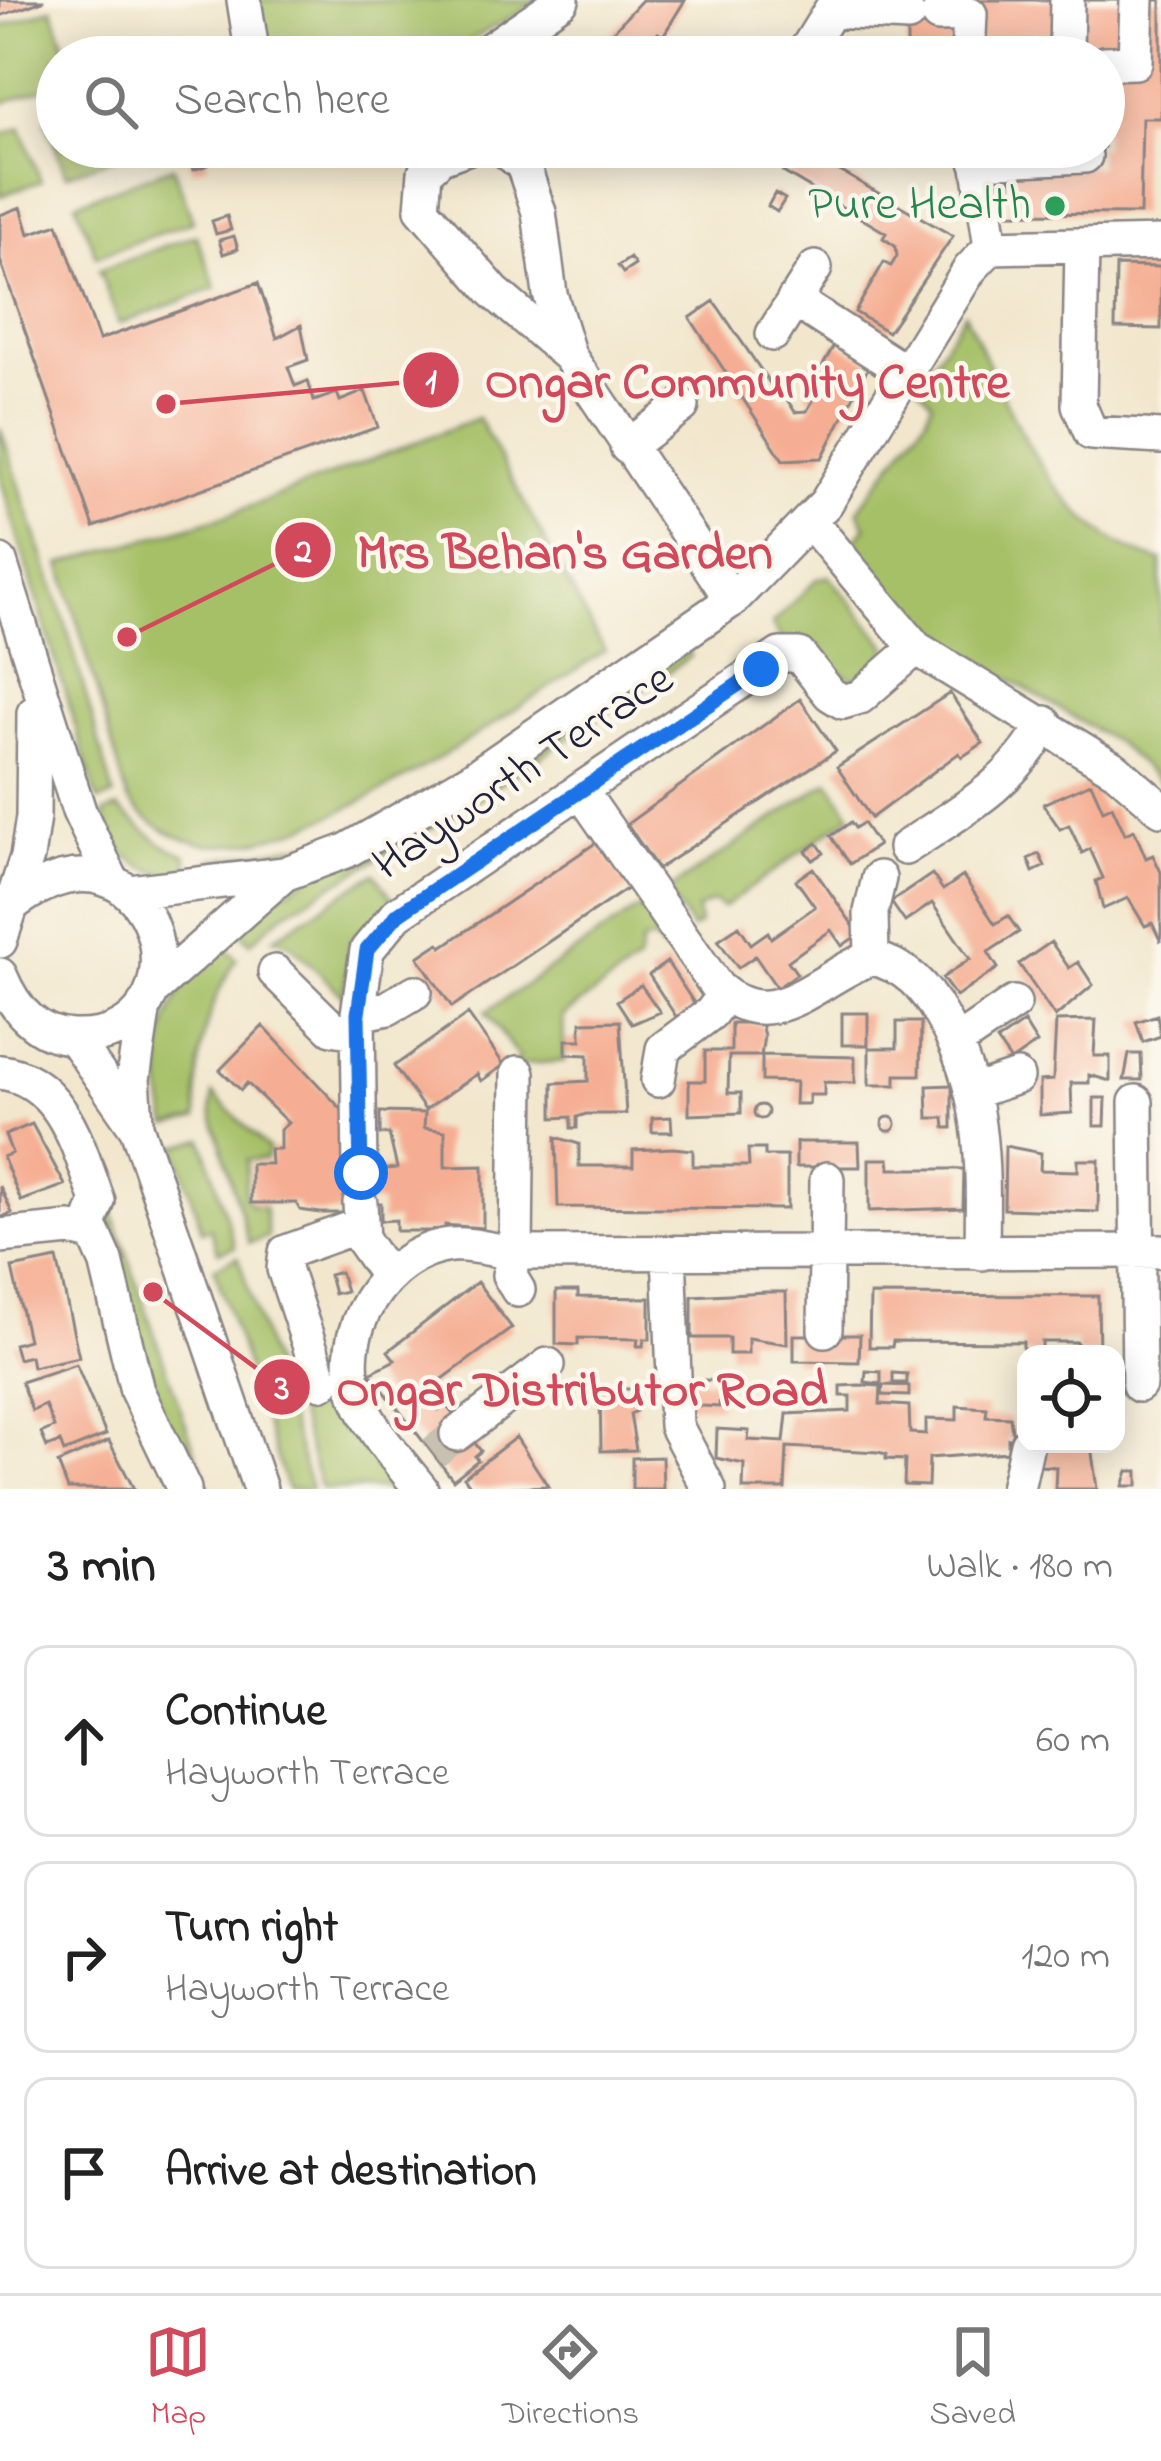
<!DOCTYPE html>
<meta charset="utf-8">
<style>
:root{--surface:#fff;--page:#f6f6f6;--text:#222;--muted:#767676;--line:#e0e0e0;--accent:#d1495b}
body{margin:0;font-family:"Indie Flower",sans-serif;background:var(--page);color:var(--text)}
.controls{position:absolute;right:36px;bottom:36px;display:grid;overflow:hidden;border-radius:24px;box-shadow:0 6px 30px #0003}
.controls button{width:108px;height:108px;display:grid;place-items:center;padding:0;border:0;border-bottom:3px solid var(--line);background:var(--surface);color:var(--text);font:60px sans-serif}
.stop{position:absolute;width:36px;height:36px;margin:-27px;border:9px solid #1a73e8;border-radius:50%;background:#fff}
.stop.end{background:#1a73e8;border-color:#fff;box-shadow:0 3px 12px #0008}
.list{margin:0;padding:0;list-style:none}
h2{display:flex;justify-content:space-between;align-items:center;height:156px;margin:0;padding:0 48px;font-size:51px}
h2 small{font-size:39px;font-weight:400;color:var(--muted)}
.list li{display:grid;grid-template-columns:78px 1fr auto;gap:36px;align-items:center;box-sizing:border-box;height:192px;margin:0 24px 24px;padding:0 24px;border:3px solid var(--line);border-radius:24px}
.list b{display:block;font-size:45px;white-space:nowrap}
.list p{margin:0;font-size:39px;white-space:nowrap;color:var(--muted)}
.list em{font-size:39px;font-style:normal;color:var(--muted)}
.icon{flex:none;width:66px;height:66px;fill:none;stroke:currentColor;stroke-width:2;stroke-linecap:round;stroke-linejoin:round}
.map{position:relative;flex:none;width:1161px;height:1489px;overflow:hidden}
.search{position:absolute;background:var(--surface);box-shadow:0 6px 30px #0003;left:36px;right:36px;top:36px;height:132px;display:flex;align-items:center;gap:30px;box-sizing:border-box;padding:0 42px;border-radius:66px;color:var(--muted);font-size:45px}
.sheet{height:804px;background:var(--surface)}
nav{display:flex;justify-content:space-around;align-items:center;box-sizing:border-box;height:168px;border-top:3px solid var(--line);background:var(--surface);font-size:33px;color:var(--muted)}
nav a{display:grid;justify-items:center;gap:6px}
nav .on{color:var(--accent)}
.map>svg:first-child{display:block}
.green{fill:#a5c066;stroke:#647150;stroke-width:3}
.building{fill:#f5ae93}
.lines{fill:none;stroke-linecap:round;stroke-linejoin:round}
.minor-tunnel{stroke:#c8c0b0;stroke-width:33;stroke-dasharray:33 16;stroke-linecap:butt}
.minor-casing{stroke:#8a8484;stroke-width:38}
.minor{stroke:#fff;stroke-width:33}
.route{stroke:#1a73e8;stroke-width:15}
.leisure-dot{fill:#2e9e5b;stroke:#fbf7ec;stroke-width:4.5}
.labels{text-anchor:middle;dominant-baseline:central;stroke-width:9;stroke-linejoin:round;paint-order:stroke}
.leisure-label{font-size:48px;fill:#27864d;stroke:#fbf7ec;text-anchor:end}
.street-label{font-size:48px;fill:#22223b;stroke:#fbf7ec}
.leader{fill:none;stroke:#d1495b;stroke-width:4.5}
.callout-dot{fill:#d1495b;stroke:#fbf7ec;stroke-width:4.5}
.mark-label{font-size:36px;text-anchor:middle;font-weight:bold;fill:#fff}
.callout-label{font-size:51px;text-anchor:middle;font-weight:bold;fill:#d1495b;stroke:#fbf7ec;stroke-width:9;stroke-linejoin:round;paint-order:stroke}
</style>
<div class="map">
<svg width="1161" height="1489" viewBox="0 0 1161 1489">
<rect width="100%" height="100%" fill="#fbf7ec"/>
<filter id="ink" filterUnits="userSpaceOnUse"><feTurbulence type="fractalNoise" baseFrequency=".00833" numOctaves="2"/><feDisplacementMap in="SourceGraphic" scale="24" xChannelSelector="R" yChannelSelector="G"/><feConvolveMatrix kernelMatrix="1 2 1 2 8 2 1 2 1" color-interpolation-filters="sRGB"/></filter>
<filter id="wash" filterUnits="userSpaceOnUse"><feTurbulence type="fractalNoise" baseFrequency=".004" numOctaves="4" result="noise"/><feDisplacementMap in="SourceGraphic" scale="48" xChannelSelector="R" yChannelSelector="G"/><feGaussianBlur stdDeviation="2.7" result="paint"/><feColorMatrix in="noise" values="0 0 0 0 0 0 0 0 0 0 0 0 0 0 0 0 0 1.4 0 .05"/><feComposite in="paint" operator="in"/></filter>
<g filter="url(#wash)">
<rect width="100%" height="100%" fill="#f2e7cd"/>
<!-- green -->
<path class="green" d="M 257,0 L 541,0 L 441,57 L 267,57 Z
M 52,8 L 69,57 L 57,57 L 57,84 L 0,104 L 0,27 Z
M 57,117 L 57,147 L 143,147 L 66,175 L 46,121 Z
M 21,128 L 41,181 L 0,196 L 0,135 Z
M 173,167 L 193,221 L 96,256 L 76,203 Z
M 196,235 L 216,288 L 119,324 L 99,270 Z
M 965,313 C 1009,406 1050,531 1161,561 L 1161,783 L 1117,743 L 916,624 L 849,546 L 866,527 L 858,510 L 927,416 L 932,401 L 918,385 Z
M 478,418 L 605,651 C 510,710 316,857 206,844 C 176,841 147,822 128,800 L 61,564 L 231,514 Z
M 0,427 L 67,628 L 114,796 L 98,801 L 0,478 Z
M 829,576 L 888,647 L 882,661 L 855,679 L 837,671 L 817,646 L 780,639 L 772,624 L 817,579 Z
M 687,648 L 691,656 L 668,672 L 445,820 L 284,913 L 250,943 L 236,927 L 262,905 Z
M 829,781 L 851,815 L 723,908 L 713,901 L 697,910 L 699,924 L 692,929 L 667,891 Z
M 118,808 L 161,844 L 186,855 L 190,874 C 145,878 115,857 104,813 Z
M 319,842 L 328,843 L 214,872 L 212,859 Z
M 375,873 L 394,901 L 351,941 L 344,997 L 289,943 L 274,938 Z
M 639,908 L 649,909 L 674,946 L 665,952 L 654,940 L 642,942 L 638,962 L 563,1016 L 564,1061 L 514,1065 L 518,1057 L 486,1012 Z
M 219,941 L 237,959 C 203,1010 196,1058 197,1119 L 168,1126 C 151,1044 163,1002 219,941 Z
M 213,1094 L 268,1149 L 266,1159 L 247,1160 L 245,1197 L 252,1206 L 264,1207 L 268,1237 L 249,1243 L 211,1110 Z
M 203,1139 L 235,1247 L 218,1252 L 210,1228 L 202,1231 L 176,1146 Z
M 109,1202 L 208,1489 L 197,1489 L 164,1425 L 105,1231 Z
M 237,1257 L 238,1257 L 311,1489 L 287,1489 L 214,1268 Z
M 303,1360 L 317,1404 L 336,1394 L 363,1440 L 404,1489 L 321,1489 L 284,1366 Z"/>
<g id="blocks">
<!-- building -->
<path class="building" d="M 0,0 L 43,0 L 43,1 L 0,16 Z
M 642,0 L 685,0 L 663,36 L 658,33 L 636,57 L 589,57 Z
M 907,0 L 1161,0 L 1161,118 L 1142,118 L 1140,214 L 1009,213 L 1011,165 L 1098,167 L 1098,147 L 1104,147 L 1104,57 L 907,57 Z
M 798,147 L 953,236 L 888,332 L 855,312 L 884,262 L 891,266 L 897,256 L 895,246 L 883,238 L 886,233 L 783,172 Z
M 204,152 L 208,165 L 193,170 L 189,157 Z
M 775,193 L 785,199 L 777,212 L 768,206 Z
M 21,207 L 29,234 L 58,224 L 99,340 L 258,283 L 277,338 L 301,325 L 308,360 L 288,367 L 295,386 L 308,381 L 314,401 L 337,393 L 340,401 L 365,391 L 378,427 L 94,527 L 0,260 L 0,215 Z
M 227,216 L 231,230 L 216,234 L 212,221 Z
M 234,236 L 238,249 L 223,254 L 219,240 Z
M 630,258 L 635,265 L 623,273 L 618,266 Z
M 1116,266 L 1161,267 L 1161,329 L 1115,328 Z
M 714,301 L 782,401 L 786,398 L 795,412 L 807,411 L 814,399 L 806,395 L 836,342 L 871,362 L 822,458 L 783,460 L 690,318 Z
M 950,693 L 983,743 L 962,757 L 959,753 L 871,818 L 837,767 Z
M 800,699 L 836,751 L 658,869 L 627,824 Z
M 1091,783 L 1103,810 L 1112,806 L 1125,834 L 1134,830 L 1146,858 L 1153,855 L 1161,872 L 1161,942 L 1152,923 L 1145,926 L 1128,898 L 1103,909 L 1096,881 L 1103,878 L 1090,849 L 1082,853 L 1069,825 L 1060,829 L 1043,804 Z
M 851,822 L 855,828 L 863,823 L 878,845 L 850,864 L 831,836 Z
M 597,842 L 628,888 L 452,1007 L 418,957 L 439,943 L 442,947 Z
M 817,843 L 824,853 L 813,860 L 806,851 Z
M 1039,854 L 1045,866 L 1033,872 L 1028,859 Z
M 813,868 L 859,934 L 842,946 L 831,930 L 788,961 L 797,974 L 777,988 L 755,956 L 738,968 L 718,940 L 739,926 L 751,944 L 768,932 L 771,938 L 815,907 L 796,880 Z
M 932,874 L 943,890 L 963,876 L 995,924 L 1008,916 L 1019,932 L 988,952 L 998,968 L 956,997 L 942,978 L 970,959 L 932,903 L 905,922 L 891,902 Z
M 1051,942 L 1069,968 L 1078,962 L 1093,985 L 1055,1017 L 1019,964 Z
M 667,962 L 696,1006 L 677,1018 L 649,975 Z
M 641,985 L 660,1012 L 632,1024 L 617,1001 Z
M 842,1013 L 868,1013 L 868,1045 L 842,1045 Z
M 468,1014 L 504,1065 L 481,1081 L 477,1074 L 425,1110 L 394,1066 Z
M 1157,1015 L 1161,1036 L 1143,1042 L 1136,1022 Z
M 1096,1020 L 1094,1056 L 1110,1056 L 1110,1081 L 1089,1075 L 1089,1083 L 1071,1083 L 1072,1113 L 1040,1115 L 1040,1081 L 1053,1080 L 1056,1021 Z
M 620,1021 L 626,1114 L 586,1114 L 577,1117 L 577,1128 L 571,1128 L 571,1117 L 553,1118 L 553,1083 L 588,1081 L 588,1055 L 566,1054 L 566,1040 L 581,1040 L 581,1022 Z
M 897,1022 L 921,1022 L 920,1075 L 896,1075 L 896,1085 L 869,1085 L 869,1048 L 897,1048 Z
M 1024,1022 L 1037,1043 L 1011,1061 L 997,1041 Z
M 731,1023 L 761,1023 L 764,1036 L 761,1056 L 729,1056 L 728,1093 L 741,1093 L 741,1113 L 689,1115 L 689,1081 L 705,1081 L 705,1051 L 731,1051 Z
M 263,1026 L 344,1112 L 344,1173 L 397,1168 L 389,1134 L 380,1134 L 380,1112 L 425,1113 L 424,1128 L 445,1131 L 445,1167 L 483,1166 L 483,1228 L 445,1225 L 445,1231 L 396,1231 L 396,1220 L 381,1221 L 381,1203 L 344,1203 L 344,1213 L 320,1213 L 300,1210 L 296,1203 L 251,1203 L 251,1164 L 271,1164 L 270,1149 L 280,1149 L 280,1130 L 288,1123 L 247,1083 L 241,1090 L 220,1070 Z
M 1129,1054 L 1141,1054 L 1142,1080 L 1124,1080 Z
M 762,1055 L 855,1057 L 855,1083 L 824,1082 L 824,1095 L 809,1095 L 809,1104 L 795,1104 L 796,1082 L 762,1081 Z
M 952,1085 L 952,1128 L 945,1128 L 944,1118 L 928,1118 L 927,1086 Z
M 1094,1098 L 1106,1098 L 1105,1126 L 1094,1126 Z
M754 1112a7 7 0 1 1 14 0a7 7 0 1 1-14 0Z
M882 1124a7 7 0 1 1 14 0a7 7 0 1 1-14 0Z
M 671,1117 L 672,1132 L 652,1132 L 652,1118 Z
M 32,1124 L 65,1185 L 21,1201 L 3,1157 L 12,1153 L 5,1135 Z
M 556,1137 L 579,1144 L 579,1166 L 633,1166 L 633,1150 L 673,1148 L 693,1150 L 693,1166 L 749,1166 L 748,1149 L 765,1149 L 765,1156 L 787,1156 L 787,1209 L 558,1207 Z
M 796,1142 L 859,1142 L 860,1167 L 796,1167 Z
M 1005,1146 L 1041,1153 L 1040,1170 L 1078,1171 L 1078,1160 L 1099,1160 L 1098,1212 L 1004,1209 Z
M 869,1159 L 889,1159 L 890,1169 L 964,1169 L 963,1208 L 869,1211 Z
M 0,1186 L 12,1213 L 0,1218 Z
M 57,1259 L 79,1357 L 32,1367 L 30,1356 L 18,1359 L 14,1344 L 28,1340 L 12,1268 Z
M 340,1272 L 346,1291 L 334,1294 L 329,1275 Z
M 477,1282 L 512,1328 L 425,1392 L 439,1410 L 446,1405 L 481,1451 L 475,1456 L 478,1460 L 453,1480 L 370,1373 L 395,1360 L 388,1351 Z
M 556,1291 L 578,1291 L 578,1297 L 650,1298 L 650,1339 L 644,1339 L 643,1346 L 637,1346 L 638,1339 L 578,1338 L 578,1345 L 556,1344 Z
M 766,1292 L 786,1292 L 787,1344 L 748,1338 L 748,1354 L 729,1354 L 729,1338 L 692,1338 L 692,1296 Z
M 870,1295 L 1098,1296 L 1099,1354 L 1077,1354 L 1077,1342 L 1042,1342 L 1042,1354 L 1023,1354 L 1023,1342 L 893,1341 L 892,1347 L 869,1347 Z
M 794,1335 L 860,1335 L 859,1362 L 794,1361 Z
M 76,1364 L 106,1435 L 64,1452 L 60,1442 L 47,1447 L 41,1433 L 54,1427 L 45,1405 L 32,1411 L 21,1382 Z
M 866,1371 L 881,1372 L 881,1384 L 865,1382 Z
M 893,1373 L 907,1374 L 907,1383 L 893,1383 Z
M 687,1379 L 721,1381 L 719,1407 L 685,1405 Z
M 859,1385 L 881,1386 L 880,1404 L 909,1406 L 910,1433 L 926,1434 L 926,1419 L 957,1420 L 957,1406 L 987,1408 L 986,1416 L 1010,1417 L 1013,1438 L 1008,1438 L 1008,1452 L 929,1458 L 928,1486 L 904,1485 L 905,1460 L 886,1459 L 886,1454 L 878,1452 L 787,1447 L 785,1489 L 743,1489 L 744,1464 L 716,1458 L 717,1429 L 749,1431 L 748,1440 L 784,1442 L 787,1414 L 850,1411 L 850,1396 L 841,1396 L 841,1386 Z
M 883,1385 L 909,1386 L 909,1396 L 882,1395 Z
M 600,1389 L 635,1389 L 636,1411 L 630,1414 L 636,1450 L 601,1451 Z
M 516,1437 L 548,1486 L 473,1489 L 464,1477 Z
M 109,1441 L 134,1489 L 68,1489 L 58,1463 Z
M 1041,1444 L 1091,1446 L 1097,1489 L 1055,1489 L 1056,1467 L 1040,1466 Z
M 662,1457 L 663,1489 L 632,1489 L 632,1458 Z
M 1128,1471 L 1138,1471 L 1138,1486 L 1123,1486 Z"/>
</g>
</g>
<g filter="url(#ink)">
<use href="#blocks" fill-opacity="0" stroke="#8a8484" stroke-width="3"/>
<g class="lines">
<!-- minor-tunnel -->
<path class="minor-tunnel" d="M 433,1453 L 457,1434"/>
<!-- minor casing -->
<g class="minor-casing">
<path id="minor" d="M 244,0 L 253,57
M 831,11 L 908,15
M 938,15 L 970,14 L 968,57
M 479,57 L 562,0
M 802,57 L 837,0
M 1066,57 L 1067,0
M 1104,63 L 1135,62 L 1137,0
M 469,147 L 441,157 L 425,172 L 422,209 L 494,292 L 569,356
M 501,147 L 523,165 L 539,212 L 550,294 L 569,356 L 732,600
M 976,147 L 991,247
M 977,161 L 1085,156
M 1082,246 L 1079,405 L 1091,433 L 1161,437
M 794,300 L 907,373
M 773,334 L 815,268
M 627,447 L 682,406
M 810,521 L 916,648 L 1116,770 L 1161,809
M 0,562 L 79,811 L 112,881
M 580,790 L 717,987 C 773,1040 820,974 872,958 C 906,966 924,986 941,1016 C 986,1093 983,1166 982,1253
M 905,848 C 961,811 1013,784 1045,723
M 129,892 L 284,874 L 346,851 L 470,780 L 732,600 L 826,503 L 970,269 L 991,247 L 1161,243
M 0,941 L 27,857 L 33,817 L 34,713
M 872,958 L 871,912 L 879,878
M 275,972 L 332,1028 L 356,1032
M 0,975 C 13,1007 36,1036 73,1037 C 220,1043 159,792 12,905
M 153,990 L 282,876
M 358,1014 L 388,1008 L 415,992
M 73,1037 L 137,1129 L 260,1489
M 957,1042 L 1014,1003
M 0,1072 C 63,1079 79,1150 98,1201 L 87,1230
M 518,1073 L 516,1253 L 509,1275 L 518,1290
M 658,1080 L 663,1049 L 711,1013 L 725,994
M 976,1091 L 1017,1077
M 1136,1102 L 1139,1385
M 136,1121 L 133,1079 L 144,1005
M 360,1173 L 358,1014 L 367,950 L 397,914 L 780,655 L 799,655 L 830,694 L 843,702 L 860,697 L 916,648
M 360,1203 L 362,1240 L 388,1277
M 0,1236 L 70,1229 L 94,1234 L 106,1261 L 137,1391 L 184,1489
M 669,1253 L 676,1426 L 709,1489
M 825,1330 L 827,1179
M 322,1383 L 284,1269 L 286,1252 L 358,1226
M 457,1434 L 548,1365
M 421,1489 C 399,1461 371,1431 358,1398 C 332,1335 384,1252 451,1245 C 471,1243 495,1251 516,1253 L 1161,1251
M 1017,1489 L 1027,1444"/>
</g>
<!-- minor -->
<use href="#minor" class="minor"/>
</g>
</g>
<g class="lines" filter="url(#ink)">
<!-- route -->
<path class="route" d="M 361,1173 L 358,1014 L 367,950 L 398,914 L 761,669"/>
</g>
<!-- markers -->
<circle class="leisure-dot" cx="1055" cy="206" r="12"/>
<g class="labels">
<!-- leisure labels -->
<g class="leisure-label">
<text x="1031" y="206">Pure Health</text>
</g>
<!-- street labels -->
<g class="street-label">
<text transform="translate(524 773) rotate(-34)">Hayworth Terrace</text>
</g>
</g>
<!-- callouts -->
<path class="leader" d="M166 404L431 380M127 637L303 550M153 1292L282 1387"/>
<g class="callout-dot">
<circle cx="166" cy="404" r="12"/>
<circle cx="127" cy="637" r="12"/>
<circle cx="153" cy="1292" r="12"/>
<circle cx="431" cy="380" r="30"/>
<circle cx="303" cy="550" r="30"/>
<circle cx="282" cy="1387" r="30"/>
</g>
<g class="mark-label">
<text x="431" y="392">1</text>
<text x="303" y="562">2</text>
<text x="282" y="1399">3</text>
</g>
<g class="callout-label">
<text x="747" y="397">Ongar Community Centre</text>
<text x="565" y="568">Mrs Behan's Garden</text>
<text x="582" y="1405">Ongar Distributor Road</text>
</g>
</svg>
<div class="controls">
<button><svg class="icon" aria-label="locate" viewBox="0 0 24 24"><circle cx="12" cy="12" r="6"/><path d="M12 2v4M12 18v4M2 12h4M18 12h4"/></svg></button>
</div>
<div class="stop" style="left:361px;top:1173px"></div>
<div class="stop end" style="left:761px;top:669px"></div>
<div class="search"><svg class="icon" aria-label="search" viewBox="0 0 24 24"><circle cx="10" cy="10" r="6"/><path d="M15 15l6 6"/></svg>Search here</div>
</div>
<section class="sheet">
<h2>3 min<small>Walk · 180 m</small></h2>
<ul class="list">
<li><svg class="icon" aria-label="ahead" viewBox="0 0 24 24"><path d="M12 20V5M6 11l6-6 6 6"/></svg><div><b>Continue</b><p>Hayworth Terrace</p></div><em>60 m</em></li>
<li><svg class="icon" aria-label="right" viewBox="0 0 24 24"><path d="M7 20v-9h11M14 6l5 5-5 5"/></svg><div><b>Turn right</b><p>Hayworth Terrace</p></div><em>120 m</em></li>
<li><svg class="icon" aria-label="arrive" viewBox="0 0 24 24"><path d="M6 21V4h12l-3 4 3 4H6"/></svg><div><b>Arrive at destination</b></div></li>
</ul>
</section>
<nav>
<a class="on"><svg class="icon" aria-label="map" viewBox="0 0 24 24"><path d="M3 6l6-2 6 2 6-2v14l-6 2-6-2-6 2zM9 4v14M15 6v14"/></svg>Map</a>
<a><svg class="icon" aria-label="directions" viewBox="0 0 24 24"><path d="M12 3l9 9-9 9-9-9zM9 14v-3h6M13 9l2 2-2 2"/></svg>Directions</a>
<a><svg class="icon" aria-label="saved" viewBox="0 0 24 24"><path d="M7 4h10v16l-5-4-5 4z"/></svg>Saved</a>
</nav>
